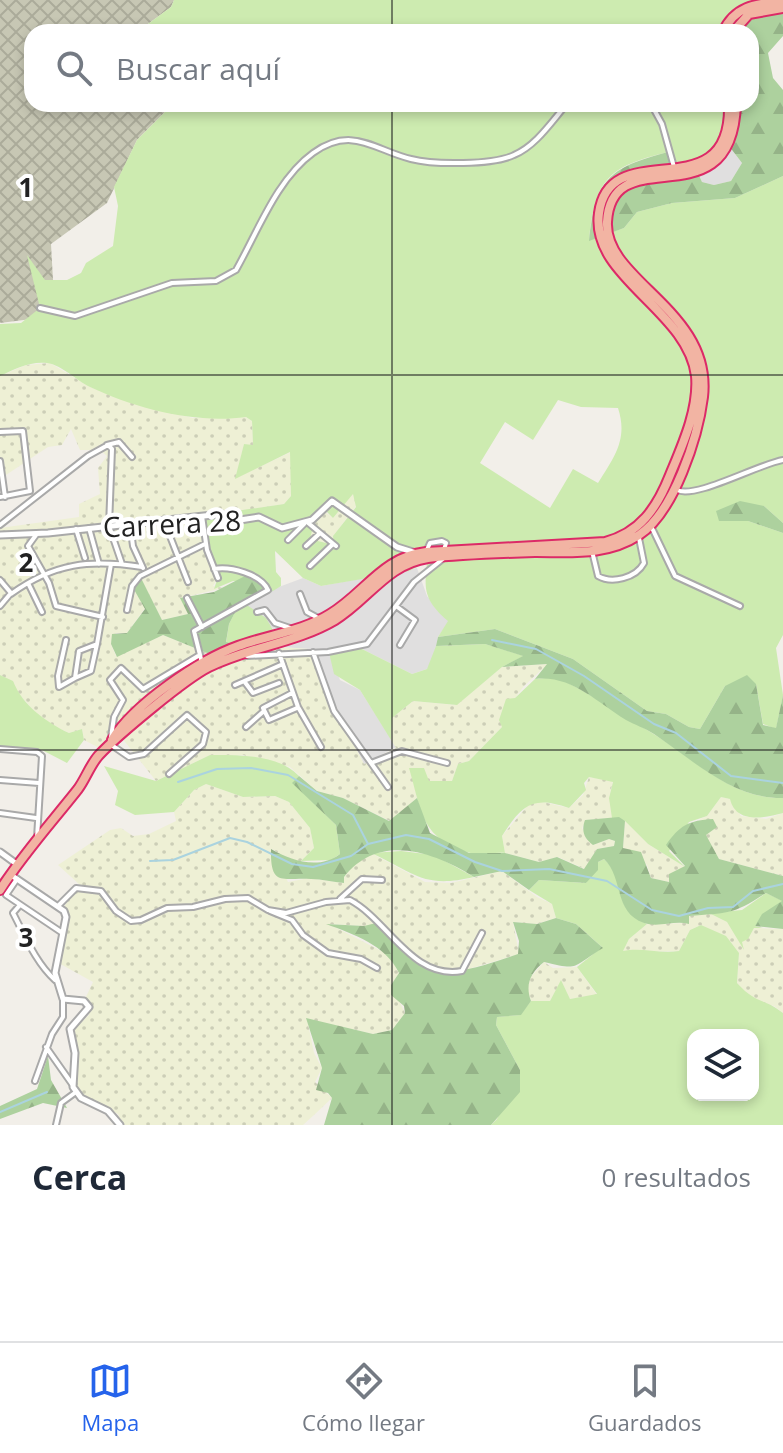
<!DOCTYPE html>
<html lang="es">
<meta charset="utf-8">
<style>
:root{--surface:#fff;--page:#f6f6f7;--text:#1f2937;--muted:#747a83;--line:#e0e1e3;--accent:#2563eb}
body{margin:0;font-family:"Open Sans",sans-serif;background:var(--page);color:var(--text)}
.controls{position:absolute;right:24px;bottom:24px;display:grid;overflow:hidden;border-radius:16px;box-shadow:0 4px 12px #0003}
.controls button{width:72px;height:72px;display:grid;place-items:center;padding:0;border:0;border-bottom:2px solid var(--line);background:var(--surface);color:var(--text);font:40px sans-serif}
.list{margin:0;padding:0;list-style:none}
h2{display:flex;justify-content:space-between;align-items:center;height:104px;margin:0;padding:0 32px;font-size:34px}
h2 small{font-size:26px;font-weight:400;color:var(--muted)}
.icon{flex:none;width:44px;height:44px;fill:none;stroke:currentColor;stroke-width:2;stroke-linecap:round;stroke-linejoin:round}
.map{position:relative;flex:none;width:783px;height:1125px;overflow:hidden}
.search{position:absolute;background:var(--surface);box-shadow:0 4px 12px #0003;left:24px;right:24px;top:24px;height:88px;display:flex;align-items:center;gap:20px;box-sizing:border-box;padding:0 28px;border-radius:24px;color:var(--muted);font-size:30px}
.sheet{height:216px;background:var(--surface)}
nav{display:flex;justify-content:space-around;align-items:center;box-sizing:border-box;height:112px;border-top:2px solid var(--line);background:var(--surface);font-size:22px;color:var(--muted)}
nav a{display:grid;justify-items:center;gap:4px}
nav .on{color:var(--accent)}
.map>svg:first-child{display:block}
.residential{fill:#e0dfdf}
.construction{fill:url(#construction-cross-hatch)}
.farmland{fill:url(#farmland-dots)}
.grass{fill:#cdebb0;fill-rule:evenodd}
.forest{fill:url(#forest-firs)}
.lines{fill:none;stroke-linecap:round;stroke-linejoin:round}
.stream{stroke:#aad3df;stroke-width:2}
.minor-casing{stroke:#a9a9a9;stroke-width:8}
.tertiary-casing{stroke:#a9a9a9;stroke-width:9}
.trunk-casing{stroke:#dc2a67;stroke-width:12}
.minor{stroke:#fff;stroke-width:4}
.tertiary{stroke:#fff;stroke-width:5}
.trunk{stroke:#f2b4a3;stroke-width:8}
.grid{fill:none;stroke:#222;stroke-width:2;stroke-opacity:0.55}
.labels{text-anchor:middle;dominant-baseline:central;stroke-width:8;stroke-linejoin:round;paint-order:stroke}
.street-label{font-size:28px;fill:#222;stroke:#fff}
.grid-label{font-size:26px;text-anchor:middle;font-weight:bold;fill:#222;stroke:#fff;stroke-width:8;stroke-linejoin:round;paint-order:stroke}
</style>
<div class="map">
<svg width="783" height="1125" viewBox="0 0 783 1125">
<defs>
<pattern id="construction-cross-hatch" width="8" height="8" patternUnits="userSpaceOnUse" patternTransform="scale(2)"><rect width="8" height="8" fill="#c7c7b4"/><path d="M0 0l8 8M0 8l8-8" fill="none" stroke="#abab9a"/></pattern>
<pattern id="farmland-dots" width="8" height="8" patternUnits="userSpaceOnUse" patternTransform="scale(2)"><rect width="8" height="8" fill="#eef0d5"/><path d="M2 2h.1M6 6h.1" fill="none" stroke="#ccceb7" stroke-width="1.8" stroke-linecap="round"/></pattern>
<pattern id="forest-firs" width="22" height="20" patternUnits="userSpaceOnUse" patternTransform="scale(2)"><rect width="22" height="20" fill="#add19e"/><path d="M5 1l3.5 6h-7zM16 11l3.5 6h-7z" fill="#95b388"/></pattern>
</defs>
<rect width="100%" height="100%" fill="#f2efe9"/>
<!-- residential -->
<path class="residential" d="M 729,146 L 742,163 L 731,181 L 714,185 L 702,182 L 697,171 Z
M 417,568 L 427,596 L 449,621 L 438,637 L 434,658 L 427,669 L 412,674 L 356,646 L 328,649 L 340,680 L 360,690 L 396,747 L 364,764 L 309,649 L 283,647 L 277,632 L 241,601 L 303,578 L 321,586 Z"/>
<!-- construction -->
<path class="construction" d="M 0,0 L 174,0 L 171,7 L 137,32 L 32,32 L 32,104 L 173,104 L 137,140 L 107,203 L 51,244 L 55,316 L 0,323 Z"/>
<!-- farmland -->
<path class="farmland" d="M 50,363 L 90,387 L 156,409 L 193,418 L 246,417 L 252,421 L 253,446 L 244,444 L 236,478 L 291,452 L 291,496 L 284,504 L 222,514 L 218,578 L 213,586 L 223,588 L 181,598 L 188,614 L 162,620 L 140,577 L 132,586 L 145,608 L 127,633 L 116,633 L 111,644 L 116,656 L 163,635 L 212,655 L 159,698 L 105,751 L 84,740 L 82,729 L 69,733 L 43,721 L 18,693 L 13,682 L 0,675 L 0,528 L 79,517 L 79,504 L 100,494 L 98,468 L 107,456 L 100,450 L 80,450 L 71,429 L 62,445 L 48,447 L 0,479 L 0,376 L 26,365 Z
M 353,493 L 356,506 L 334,535 L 334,545 L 309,539 L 318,516 L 324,511 L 333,518 Z
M 262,646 L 309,649 L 319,677 L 364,764 L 396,748 L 391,740 L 392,718 L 413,701 L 456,705 L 502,667 L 548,664 L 524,686 L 504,713 L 502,727 L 469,761 L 458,764 L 452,781 L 428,781 L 415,787 L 417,798 L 390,821 L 343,798 L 317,791 L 290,767 L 243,755 L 210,755 L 156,781 L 122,738 L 208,670 Z
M 589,777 L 613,781 L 609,798 L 613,808 L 612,818 L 586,820 L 582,828 L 593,845 L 609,839 L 615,841 L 614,846 L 597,849 L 585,869 L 558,857 L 539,862 L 505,853 L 502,836 L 529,804 L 538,801 L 569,808 L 583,795 Z
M 206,784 L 243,797 L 275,796 L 289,802 L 310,828 L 314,848 L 301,861 L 291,861 L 272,849 L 288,882 L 309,878 L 344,883 L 344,877 L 357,861 L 371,853 L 425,882 L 451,883 L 502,871 L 537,897 L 552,904 L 556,918 L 536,924 L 513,922 L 519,954 L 458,972 L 436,971 L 364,926 L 329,924 L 389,955 L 399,973 L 391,985 L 405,1013 L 392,1030 L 373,1034 L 307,1019 L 314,1053 L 322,1068 L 315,1082 L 332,1098 L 314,1115 L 303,1125 L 122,1125 L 118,1114 L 82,1096 L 74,1084 L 71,1032 L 89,1015 L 90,1005 L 85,999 L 93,982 L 55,961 L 64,922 L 60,912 L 80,885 L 58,865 L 110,830 L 121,828 L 133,836 L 149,834 L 176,821 L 174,812 L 194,790 Z
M 721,797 L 730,799 L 741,816 L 766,819 L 783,813 L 783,876 L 719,859 L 709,845 L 700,819 L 707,816 Z
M 625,821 L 648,844 L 685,867 L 669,882 L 651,878 L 647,865 L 623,848 Z
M 709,913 L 727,922 L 742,942 L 754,928 L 783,929 L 783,1013 L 774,1006 L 753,1001 L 737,983 L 739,953 L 701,925 L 690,930 L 679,951 L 622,952 L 629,939 L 647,924 L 689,923 L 689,916 Z
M 544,962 L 553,968 L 577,967 L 597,995 L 570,999 L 561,981 L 550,1001 L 531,1001 L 527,991 L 529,979 Z"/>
<!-- grass -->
<path class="grass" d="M 174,0 L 783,0 L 733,32 L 137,32 L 171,7 Z
M 173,104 L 736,104 L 729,146 L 672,175 L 668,152 C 607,167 596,179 589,240 L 624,228 L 637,212 L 672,203 L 735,198 L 783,176 L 783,523 L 764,506 L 719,521 L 748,521 L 783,533 L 783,635 L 776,648 L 783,695 L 776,729 L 763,724 L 756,684 L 725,686 L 700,729 L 689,727 L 666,714 L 647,711 L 573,659 L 495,629 L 438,637 L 448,621 C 420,597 425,586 428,553 L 417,567 L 409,571 L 321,586 L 303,578 L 275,551 L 276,572 L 281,578 L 281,586 L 273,591 L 255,583 L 233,581 L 214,589 L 218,577 L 209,558 L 202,516 L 284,504 L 291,496 L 290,452 L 235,479 L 244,444 L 253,445 L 252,421 L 246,417 C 195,424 137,409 90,387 C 77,381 62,365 47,363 C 30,361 15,369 0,376 L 0,324 L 21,323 L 40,308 L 27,255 L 45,280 L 67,280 L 81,273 L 86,263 L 113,246 L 118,206 L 114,187 L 137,140 ZM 558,400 L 581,407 L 618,408 C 628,439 615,456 598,483 L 573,469 L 550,508 L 480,463 L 505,422 L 533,440 ZM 353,494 L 356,507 L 333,536 L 334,545 L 310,539 L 316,515 L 324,509 L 333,518 Z
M 241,601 L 266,618 L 283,647 C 216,644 155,712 105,751 L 199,663 L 233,645 L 226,643 L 229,624 Z
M 485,644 L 524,656 L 502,667 L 457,705 L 413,701 L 392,718 L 391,740 L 360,690 L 334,674 L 328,648 L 356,646 L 412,674 L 427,669 L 436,646 Z
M 0,675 L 13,681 C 23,706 46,722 69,733 L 82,729 L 84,740 L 67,763 L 42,750 L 0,747 Z
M 556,677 C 590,693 620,714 652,733 C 694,758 730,799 783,798 L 783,813 C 764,818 736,824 730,799 L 721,797 L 707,816 L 689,822 L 669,851 L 685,867 L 648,844 L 625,821 L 612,818 L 609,798 L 613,782 L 589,777 L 584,783 L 586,790 L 569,808 C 532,795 522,805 502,836 L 505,853 C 493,852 477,856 467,852 C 420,838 421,808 409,768 L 424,768 L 429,781 L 452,781 L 458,764 L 469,761 L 502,727 L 499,720 L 506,699 L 515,698 L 535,679 Z
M 210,755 C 239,755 278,754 299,776 L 293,783 L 336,825 L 340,854 L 331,860 L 301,861 L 314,848 L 310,828 L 289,802 L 275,796 L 243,797 L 206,784 L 194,790 L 174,812 L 135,815 L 115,805 L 118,791 L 104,766 L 156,781 Z
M 401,851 L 434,855 L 474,877 C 423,889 415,873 371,853 Z
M 604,859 C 628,882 610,908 647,924 L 629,939 L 623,951 C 641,947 659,954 679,951 L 690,930 L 701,925 L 726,936 L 739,953 L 737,983 C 757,1005 765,998 783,1013 L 783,1125 L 491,1125 L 497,1119 L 520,1070 L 496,1025 L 497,1017 L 520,1015 L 531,1001 L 550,1001 L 561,980 L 570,999 L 597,994 L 577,967 L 602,947 L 576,924 L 556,918 L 552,904 L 529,890 L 539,880 L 586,883 L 598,862 ZM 693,1035 L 753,1035 L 753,1095 L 693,1095 Z
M 766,893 L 783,901 L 755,926 L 763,928 L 754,928 L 748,939 L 742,942 L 744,950 L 727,922 L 709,913 L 742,910 Z"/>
<!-- forest -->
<path class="forest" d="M 783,8 L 783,36 L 768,53 L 773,78 L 783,90 L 783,176 L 735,198 L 672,203 L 637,212 L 624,228 L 589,241 C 596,180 607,168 668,152 L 672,174 L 697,171 L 702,182 L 714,185 L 731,181 L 742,163 L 729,146 L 736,104 L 751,104 L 752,38 L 751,32 L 738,32 L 749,14 Z
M 740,501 L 764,506 L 783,523 L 783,533 L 748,521 L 719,521 L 716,511 Z
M 140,576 L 162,620 L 188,614 L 180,598 L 214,592 L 245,576 L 273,591 L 241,601 L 229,624 L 226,642 L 236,645 L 212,655 L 163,635 L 117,657 L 111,644 L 112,634 L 127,633 L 145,609 L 132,586 Z
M 495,629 L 573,659 L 647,711 L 666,714 L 689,727 L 700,729 L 725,686 L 747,675 L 756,684 L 763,725 L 776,728 L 783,695 L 783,798 C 732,799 693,760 654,734 C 645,728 635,725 626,720 C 596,702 572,675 535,679 L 547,664 L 502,667 L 523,656 L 485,644 L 436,646 L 438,637 Z
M 299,776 L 317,791 L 343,798 L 389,821 L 417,798 L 430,833 L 469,853 L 505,853 L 539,862 L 557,857 L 584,869 L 597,849 L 614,846 L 615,841 L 609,839 L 593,845 C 584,838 581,831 585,820 L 619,817 L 625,821 L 623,848 L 641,852 L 651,878 L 669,882 L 669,874 L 685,866 L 666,845 C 679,826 689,820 713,819 L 717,827 L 706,835 L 719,859 L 783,876 L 783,929 L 755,926 L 762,914 L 782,901 L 766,893 C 733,915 727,913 689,916 L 689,924 C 674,920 659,928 644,923 C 613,912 624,878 604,859 L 598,862 L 598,870 L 586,883 L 539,880 L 529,890 L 502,871 L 474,877 C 432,851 379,833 344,877 L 344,883 C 333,882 322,879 311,879 C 283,877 270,888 271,849 C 292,861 319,870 340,854 L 336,825 L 292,783 Z
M 556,918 L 576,924 L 603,948 C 571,967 581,971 544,962 C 530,973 525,985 531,1001 L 521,1015 L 497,1017 L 496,1025 L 520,1070 L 520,1092 L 491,1125 L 324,1125 L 332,1098 L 328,1093 L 316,1090 L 322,1068 L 306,1018 L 373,1034 L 392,1030 L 405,1013 L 404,1006 L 391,995 L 391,985 L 399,973 C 386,945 353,934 326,924 L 364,926 L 376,923 C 437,979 439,981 518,954 L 519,941 L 513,922 L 537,924 Z
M 48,1056 L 51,1080 L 67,1108 L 43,1103 L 0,1119 L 0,1106 L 37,1089 Z"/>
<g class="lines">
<!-- stream -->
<path class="stream" d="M 492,640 L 536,649 L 584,676 L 654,724 L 676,733 L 731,776 L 783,783
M 178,782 L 217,769 L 251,768 L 288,775 L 353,815 L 368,844
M 150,861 L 173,860 L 230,838 L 247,842 L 292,864 L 313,867 L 351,856 L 368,844 L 406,835 L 429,839 L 475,862 L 502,871 L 549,869 L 607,881 L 652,910 L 679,916 L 708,908 L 733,907 L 753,891 L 783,884
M 0,1112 L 47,1092"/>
<!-- minor casing -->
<g class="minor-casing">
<path id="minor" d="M 651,104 L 662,124 L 674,167
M 40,308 L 75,316 L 172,283 L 216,281 L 236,270 C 258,231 277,179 313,153 C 352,125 374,150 411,159 C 434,165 493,165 514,155 C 536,146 552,121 567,104
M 0,432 L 23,431 L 30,491 L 0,497
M 107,445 L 119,442 L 132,457
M 0,461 L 5,497
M 677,490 C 696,499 756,465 783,460
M 202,516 L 207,550 L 218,578
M 164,521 L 188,582
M 307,522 L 336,546
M 130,524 L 133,546 L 143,568
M 0,525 L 88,456 L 108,445 L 112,449 L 109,526 L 122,564
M 651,526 L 675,576 L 740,606
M 89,528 L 99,564
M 76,529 L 85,558
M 36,535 L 28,546 L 49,583 L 56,606 L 103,617
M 288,540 L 304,524
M 306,546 L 319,534
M 592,551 L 598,576 C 612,584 636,578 644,563 L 639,538
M 426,552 L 430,543 L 442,541 L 446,543 L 444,550
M 310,566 L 333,544
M 0,580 L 11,593 L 0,606
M 28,583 L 42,612
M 11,594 C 54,563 90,559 142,567
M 300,594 L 307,612 L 320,619
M 187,598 L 202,627
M 396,606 L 415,620 L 400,645
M 127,610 L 132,586 L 140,576 L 205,544
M 257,612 L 265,610 L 275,623 L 290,628
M 66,640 L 58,676 L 59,687 L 75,678 L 79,651 L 97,644 L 111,564
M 313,652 L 334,711 L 371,763 L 402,751 L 447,763
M 279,653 L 298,707 L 321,747
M 247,656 L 328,652 L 367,644 L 414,582 L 444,558
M 202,663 L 194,631 L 268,590 C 261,574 230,566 214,569
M 75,678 L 91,671 L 97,644
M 244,681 L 253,693 L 279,683
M 235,685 L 283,664
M 292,693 L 263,708 L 269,720 L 297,708
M 246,727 L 264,711
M 0,749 L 37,752 L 42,756 L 37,838
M 371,763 L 388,787
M 169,774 L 203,744 L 206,732 L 187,715 L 144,754 L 129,757 L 110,744 L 114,717 L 123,700 L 110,680 L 121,668 L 143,689 L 198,656
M 0,780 L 39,783
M 0,813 L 36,818
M 17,879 L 6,895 L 61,932
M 340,899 L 362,879 L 382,880
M 20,905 L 13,913 C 25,936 36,963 55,980
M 58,906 L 76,888 L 101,891 L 116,911 L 131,921 L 141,920 L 167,908 L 193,907 L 225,899 L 248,898 L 268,910 L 286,913 L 326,902 L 350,900 C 388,920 412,980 462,971 L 482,933
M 270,911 L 292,920 L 303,935 L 328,953 L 361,959 L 377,968
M 46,1047 L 72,1084
M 35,1081 L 52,1034 L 63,1017 L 63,999
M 56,1125 L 61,1103 L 76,1092"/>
</g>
<!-- tertiary casing -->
<g class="tertiary-casing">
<path id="tertiary" d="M 0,535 L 48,533 L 222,514 L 240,520 L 259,517 L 282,528 L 312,520 L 332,501 L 397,547 L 416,553
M 0,852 L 18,865
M 11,875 L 64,911 L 66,917 L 55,973 L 63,999 L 84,1001 L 89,1007 L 70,1029 L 75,1053 L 73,1087 L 81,1098 L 108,1111 L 120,1125"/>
</g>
<!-- trunk casing -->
<g class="trunk-casing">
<path id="trunk" d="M 723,32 C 735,5 757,4 783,1
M 733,32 L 749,14 L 783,8
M 112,740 C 134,704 199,660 238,646 C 268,635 303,631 330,614 C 365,593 382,557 426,552 L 605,542 C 640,533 657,508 670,475 C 682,446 699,409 696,376 C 688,310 590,277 599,213 C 610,132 732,213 729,104
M 0,890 C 23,854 52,822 78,789 C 86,778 90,765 99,755 C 118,735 185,679 209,667 C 249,647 296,643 335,620 C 368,600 387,564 428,558 C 463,554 500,553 536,552 C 572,552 607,556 639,535 C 674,512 698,437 703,397 C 713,310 604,281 607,222 C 612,136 732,225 736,104"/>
</g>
<!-- minor -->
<use href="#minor" class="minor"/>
<!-- tertiary -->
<use href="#tertiary" class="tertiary"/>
<!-- trunk -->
<use href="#trunk" class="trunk"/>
</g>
<!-- grid -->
<path class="grid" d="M 392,0 L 392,32M 392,104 L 392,1125M 0,375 L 783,375M 0,750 L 783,750"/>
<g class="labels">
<!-- street labels -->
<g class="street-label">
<text transform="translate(172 523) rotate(-3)">Carrera 28</text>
</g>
</g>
<g class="grid-label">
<text x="26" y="197">1</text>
<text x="26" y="572">2</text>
<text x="26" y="947">3</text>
</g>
</svg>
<div class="controls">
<button><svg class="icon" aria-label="layers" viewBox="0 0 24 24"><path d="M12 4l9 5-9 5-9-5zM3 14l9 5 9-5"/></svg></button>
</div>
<div class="search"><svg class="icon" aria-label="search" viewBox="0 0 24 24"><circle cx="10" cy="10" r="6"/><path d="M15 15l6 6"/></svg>Buscar aquí</div>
</div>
<section class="sheet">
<h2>Cerca<small>0 resultados</small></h2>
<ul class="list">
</ul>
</section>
<nav>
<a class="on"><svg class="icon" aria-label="map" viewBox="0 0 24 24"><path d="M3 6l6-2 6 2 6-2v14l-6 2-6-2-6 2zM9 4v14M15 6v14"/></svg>Mapa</a>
<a><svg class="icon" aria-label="directions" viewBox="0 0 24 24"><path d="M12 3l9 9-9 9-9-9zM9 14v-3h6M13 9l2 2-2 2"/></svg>Cómo llegar</a>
<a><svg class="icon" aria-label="saved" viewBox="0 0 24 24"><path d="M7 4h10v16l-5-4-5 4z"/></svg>Guardados</a>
</nav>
